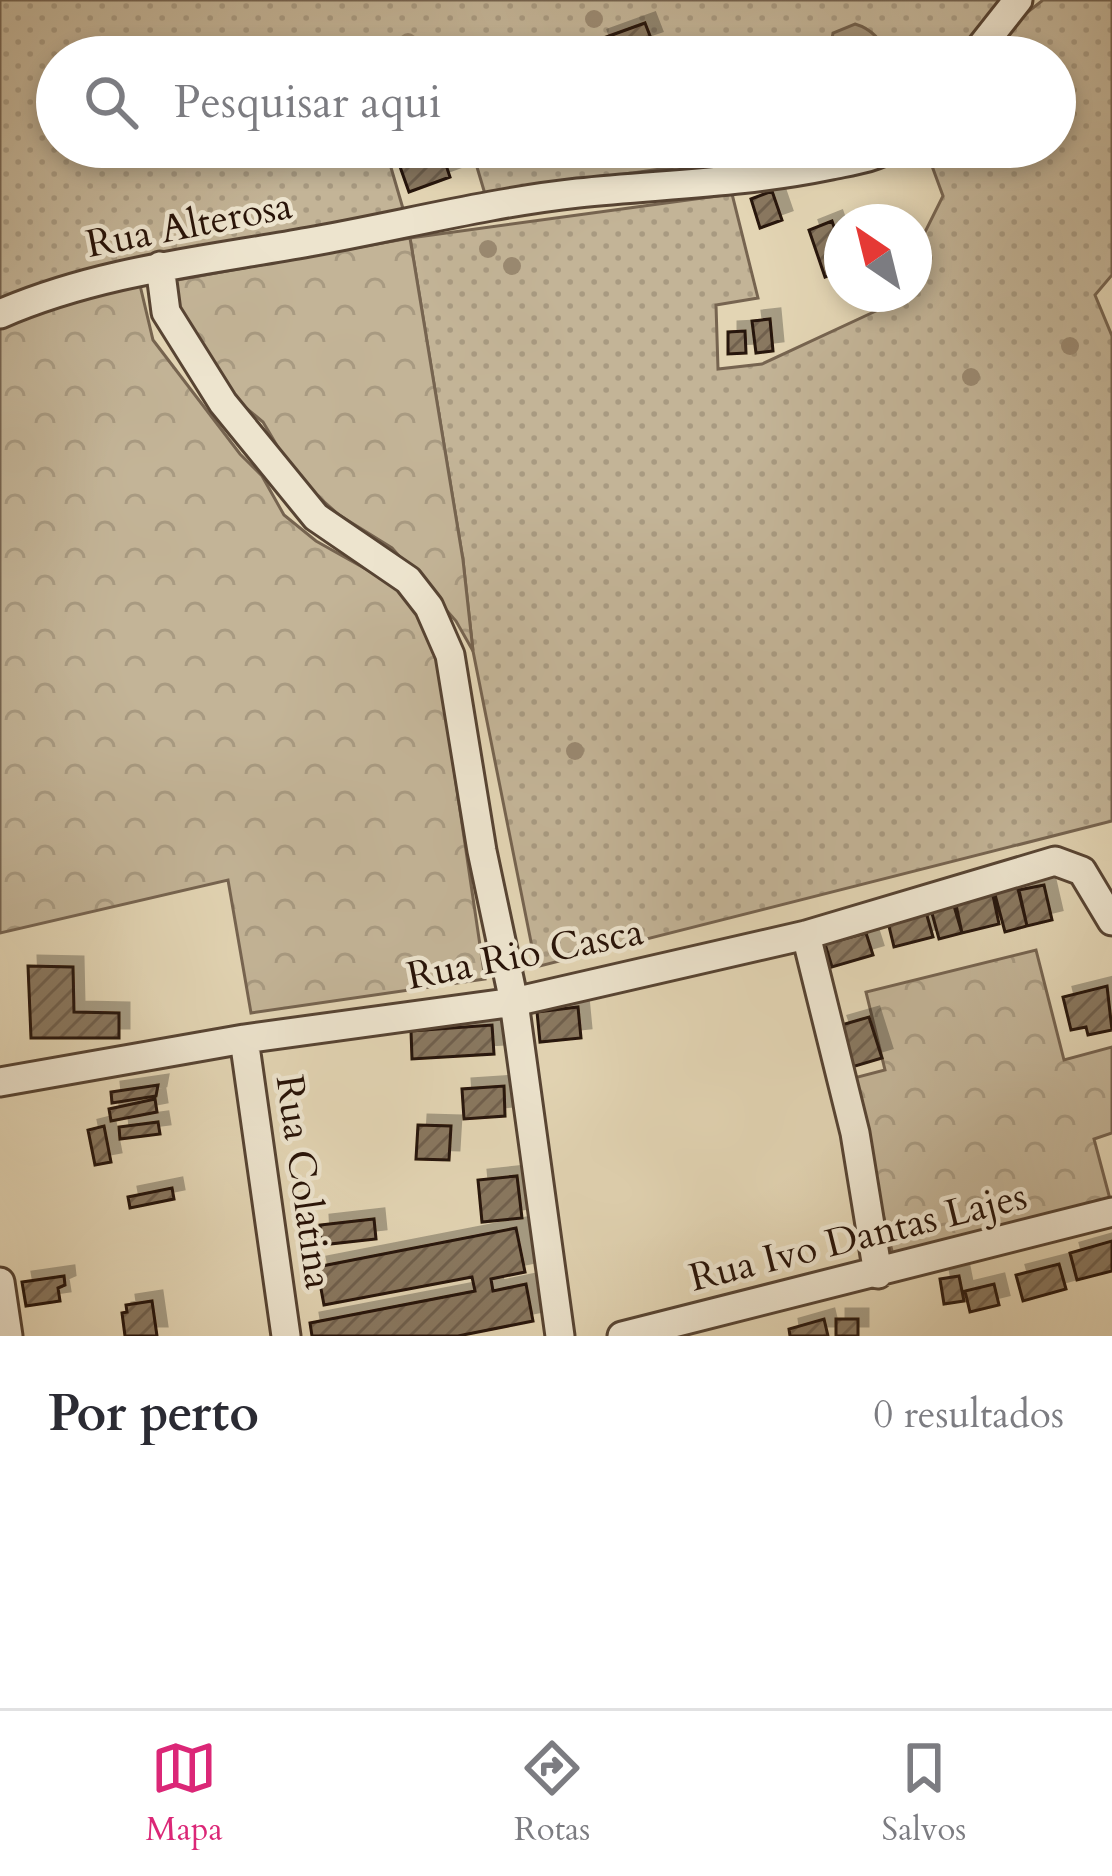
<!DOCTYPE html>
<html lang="pt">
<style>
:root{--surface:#fff;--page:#f2f2f3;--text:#2b2b33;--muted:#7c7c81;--line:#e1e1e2;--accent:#db2777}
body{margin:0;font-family:Cardo,serif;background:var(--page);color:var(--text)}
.compass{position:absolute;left:824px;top:204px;width:108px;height:108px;border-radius:50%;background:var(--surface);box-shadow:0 6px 18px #0003;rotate:325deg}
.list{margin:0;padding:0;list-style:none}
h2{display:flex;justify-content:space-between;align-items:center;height:156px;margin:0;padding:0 48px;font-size:51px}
h2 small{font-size:39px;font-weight:400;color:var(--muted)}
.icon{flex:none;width:66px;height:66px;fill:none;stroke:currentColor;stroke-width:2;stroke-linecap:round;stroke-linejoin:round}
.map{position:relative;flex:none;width:1112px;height:1336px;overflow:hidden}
.search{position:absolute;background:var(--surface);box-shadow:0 6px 18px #0003;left:36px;right:36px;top:36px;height:132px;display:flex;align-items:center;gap:30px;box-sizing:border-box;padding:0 42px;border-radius:66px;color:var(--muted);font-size:45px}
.sheet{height:372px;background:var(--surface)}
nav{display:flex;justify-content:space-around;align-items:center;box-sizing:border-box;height:168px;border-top:3px solid var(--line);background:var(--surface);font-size:33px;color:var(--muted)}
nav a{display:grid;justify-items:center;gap:6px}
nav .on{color:var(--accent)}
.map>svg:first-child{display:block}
.grass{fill:url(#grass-dots);stroke:#766450;stroke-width:3}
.forest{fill:url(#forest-crowns);stroke:#766450;stroke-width:3}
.water{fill:url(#water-rules);stroke:#72604c;stroke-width:3}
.building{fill:url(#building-hatch);stroke:#281308;stroke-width:3;filter:url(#shadow)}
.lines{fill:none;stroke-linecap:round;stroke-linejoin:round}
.minor-casing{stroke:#574433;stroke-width:33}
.minor{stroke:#ede4ce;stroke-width:27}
.tree{fill:#9a8971}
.labels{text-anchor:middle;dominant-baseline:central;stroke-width:9;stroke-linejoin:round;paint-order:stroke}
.street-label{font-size:39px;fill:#281308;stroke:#ede4ce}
</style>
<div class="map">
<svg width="1112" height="1336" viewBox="0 0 1112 1336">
<defs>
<pattern id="grass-dots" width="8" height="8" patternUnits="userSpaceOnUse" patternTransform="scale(3)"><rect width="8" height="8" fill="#c3b497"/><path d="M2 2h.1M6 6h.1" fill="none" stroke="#a89a81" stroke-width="1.8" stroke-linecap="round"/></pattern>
<pattern id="forest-crowns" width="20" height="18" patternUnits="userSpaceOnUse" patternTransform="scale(3)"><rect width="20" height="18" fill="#c3b497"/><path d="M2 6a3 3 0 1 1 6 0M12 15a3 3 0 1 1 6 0" fill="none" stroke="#a89a81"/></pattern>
<pattern id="water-rules" width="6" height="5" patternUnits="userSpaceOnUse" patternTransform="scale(3)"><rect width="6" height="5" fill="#a3937a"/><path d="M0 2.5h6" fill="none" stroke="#857762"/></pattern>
<pattern id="building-hatch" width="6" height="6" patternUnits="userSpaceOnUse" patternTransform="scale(3)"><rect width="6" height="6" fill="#897861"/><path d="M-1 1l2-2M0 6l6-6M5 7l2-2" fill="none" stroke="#70614e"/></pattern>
<filter id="shadow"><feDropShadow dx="10" dy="-10" stdDeviation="0" flood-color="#0004"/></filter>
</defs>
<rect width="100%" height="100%" fill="#e3d5b4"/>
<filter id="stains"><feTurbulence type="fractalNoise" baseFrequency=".00167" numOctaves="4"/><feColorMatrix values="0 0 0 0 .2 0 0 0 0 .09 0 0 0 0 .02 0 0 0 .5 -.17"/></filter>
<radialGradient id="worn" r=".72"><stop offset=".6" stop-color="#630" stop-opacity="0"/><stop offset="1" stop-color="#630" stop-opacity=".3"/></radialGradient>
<!-- grass -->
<path class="grass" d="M 0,0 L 1006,0 L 959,57 L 57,57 L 57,147 L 385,147 L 404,212 L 0,305 Z
M 1043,0 L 1112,0 L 1112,275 L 1095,295 L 1112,336 L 1112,821 L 536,967 L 473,651 L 463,560 L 410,238 L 732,194 L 758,298 L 716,305 L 718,369 L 762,364 L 893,303 L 891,294 L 914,294 L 914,254 L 943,196 L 925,147 L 1055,147 L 1055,57 L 989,57 L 1020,18 Z
M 471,147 L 816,147 L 485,194 Z"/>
<!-- forest -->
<path class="forest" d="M 410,238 L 463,560 L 473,651 L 456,621 L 392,548 L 339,515 L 295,476 L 263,422 L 222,388 L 177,317 L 172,281 Z
M 139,281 L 153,340 L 240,454 L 262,476 L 284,515 L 316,541 L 405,591 L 435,641 L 485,979 L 251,1013 L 228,880 L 0,933 L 0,327 L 81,293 Z
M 1036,950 L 1064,1060 L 1112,1047 L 1112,1133 L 1094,1139 L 1110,1199 L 893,1255 L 850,1079 L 885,1070 L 866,992 Z"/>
<!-- water -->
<path class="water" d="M 855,24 C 872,29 882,40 887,57 L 829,57 L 833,33 Z"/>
<!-- building -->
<path class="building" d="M 645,23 L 652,41 L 604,57 L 598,40 Z
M 393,147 L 440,147 L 450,177 L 409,192 Z
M 772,191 L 782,220 L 760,228 L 751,199 Z
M 832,221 L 842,250 L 842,271 L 825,277 L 809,230 Z
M 770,319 L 773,351 L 756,353 L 752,321 Z
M 745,331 L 746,353 L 728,354 L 728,332 Z
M 1017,885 L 1027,926 L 1005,932 L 994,891 Z
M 1044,885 L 1052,920 L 1027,926 L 1019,890 Z
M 992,891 L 999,924 L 962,933 L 955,900 Z
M 952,899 L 962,933 L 939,939 L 930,906 Z
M 926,912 L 933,937 L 894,947 L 888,922 Z
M 866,933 L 873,955 L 832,967 L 825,944 Z
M 28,966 L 73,967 L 74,1012 L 119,1013 L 119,1038 L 31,1038 Z
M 1107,986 L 1112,1030 L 1088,1035 L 1086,1027 L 1071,1030 L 1063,997 Z
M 578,1007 L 581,1038 L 540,1042 L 537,1012 Z
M 869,1017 L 882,1058 L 852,1067 L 838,1026 Z
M 492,1025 L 494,1054 L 412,1059 L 411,1031 Z
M 158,1085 L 156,1096 L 112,1103 L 111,1092 Z
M 504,1086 L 505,1116 L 464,1119 L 462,1089 Z
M 155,1099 L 157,1112 L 111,1121 L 109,1109 Z
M 158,1122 L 160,1134 L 120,1139 L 119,1127 Z
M 418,1125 L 451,1126 L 449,1160 L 416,1159 Z
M 104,1126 L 111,1162 L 95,1165 L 88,1130 Z
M 517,1176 L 522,1218 L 482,1222 L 478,1180 Z
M 172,1188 L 174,1199 L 130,1208 L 128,1197 Z
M 374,1219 L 376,1239 L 321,1245 L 320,1225 Z
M 516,1228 L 525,1272 L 491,1279 L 493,1291 L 526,1284 L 533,1321 L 458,1336 L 312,1336 L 310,1323 L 475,1291 L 472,1277 L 324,1305 L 317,1267 Z
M 1112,1241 L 1112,1271 L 1077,1280 L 1070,1253 Z
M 1059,1264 L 1066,1289 L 1023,1301 L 1016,1275 Z
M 64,1276 L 65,1285 L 58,1288 L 60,1301 L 26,1306 L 22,1282 Z
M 959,1276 L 964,1301 L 944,1304 L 940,1279 Z
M 994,1284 L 999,1305 L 970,1312 L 965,1291 Z
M 152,1301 L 157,1336 L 125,1336 L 122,1313 L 127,1312 L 126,1305 Z
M 824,1319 L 828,1336 L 790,1336 L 789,1329 Z
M 836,1319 L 858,1319 L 858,1336 L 836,1336 Z"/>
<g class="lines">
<!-- minor casing -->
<g class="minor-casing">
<path id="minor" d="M 973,57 L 1018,0
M 160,266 L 166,312 L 223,403 L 316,517 L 408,580 L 429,607 L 450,655 L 482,851 L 514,1002 L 560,1336
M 0,314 C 99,271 204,261 309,242 C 399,226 487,203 578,193 C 665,184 744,183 831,165 C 850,161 875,158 891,147
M 806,935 L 855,1133 L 878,1274
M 244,1039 L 286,1336
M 0,1082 L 244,1039 L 514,1002 L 806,935 L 1055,861 L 1082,871 L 1112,921
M 0,1282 L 8,1336
M 622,1336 L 1112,1212"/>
</g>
<!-- minor -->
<use href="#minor" class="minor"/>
</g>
<!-- trees -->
<g class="tree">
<circle cx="594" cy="19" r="9"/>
<circle cx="408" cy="42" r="9"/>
<circle cx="488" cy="249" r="9"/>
<circle cx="512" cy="266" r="9"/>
<circle cx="1070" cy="346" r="9"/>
<circle cx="971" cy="377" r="9"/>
<circle cx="575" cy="751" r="9"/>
</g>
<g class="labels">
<!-- street labels -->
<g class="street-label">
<text transform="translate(189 225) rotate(-11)">Rua Alterosa</text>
<text transform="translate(525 954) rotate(-11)">Rua Rio Casca</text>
<text transform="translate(304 1182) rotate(82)">Rua Colatina</text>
<text transform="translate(858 1237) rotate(-14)">Rua Ivo Dantas Lajes</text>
</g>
</g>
<rect width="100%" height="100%" filter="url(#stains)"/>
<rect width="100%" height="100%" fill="url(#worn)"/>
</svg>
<svg class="compass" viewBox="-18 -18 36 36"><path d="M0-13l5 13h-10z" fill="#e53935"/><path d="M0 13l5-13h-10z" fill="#7c7c81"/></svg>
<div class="search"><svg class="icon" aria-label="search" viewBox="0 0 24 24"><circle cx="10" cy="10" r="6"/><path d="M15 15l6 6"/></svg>Pesquisar aqui</div>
</div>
<section class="sheet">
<h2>Por perto<small>0 resultados</small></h2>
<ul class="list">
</ul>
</section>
<nav>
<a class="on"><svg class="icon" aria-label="map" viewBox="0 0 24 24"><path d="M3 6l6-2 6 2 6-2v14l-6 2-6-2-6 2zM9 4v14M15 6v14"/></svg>Mapa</a>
<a><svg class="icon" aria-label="directions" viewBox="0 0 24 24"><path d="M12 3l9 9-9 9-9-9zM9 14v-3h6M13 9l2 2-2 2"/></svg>Rotas</a>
<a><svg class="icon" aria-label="saved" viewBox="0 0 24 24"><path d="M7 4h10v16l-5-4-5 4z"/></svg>Salvos</a>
</nav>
